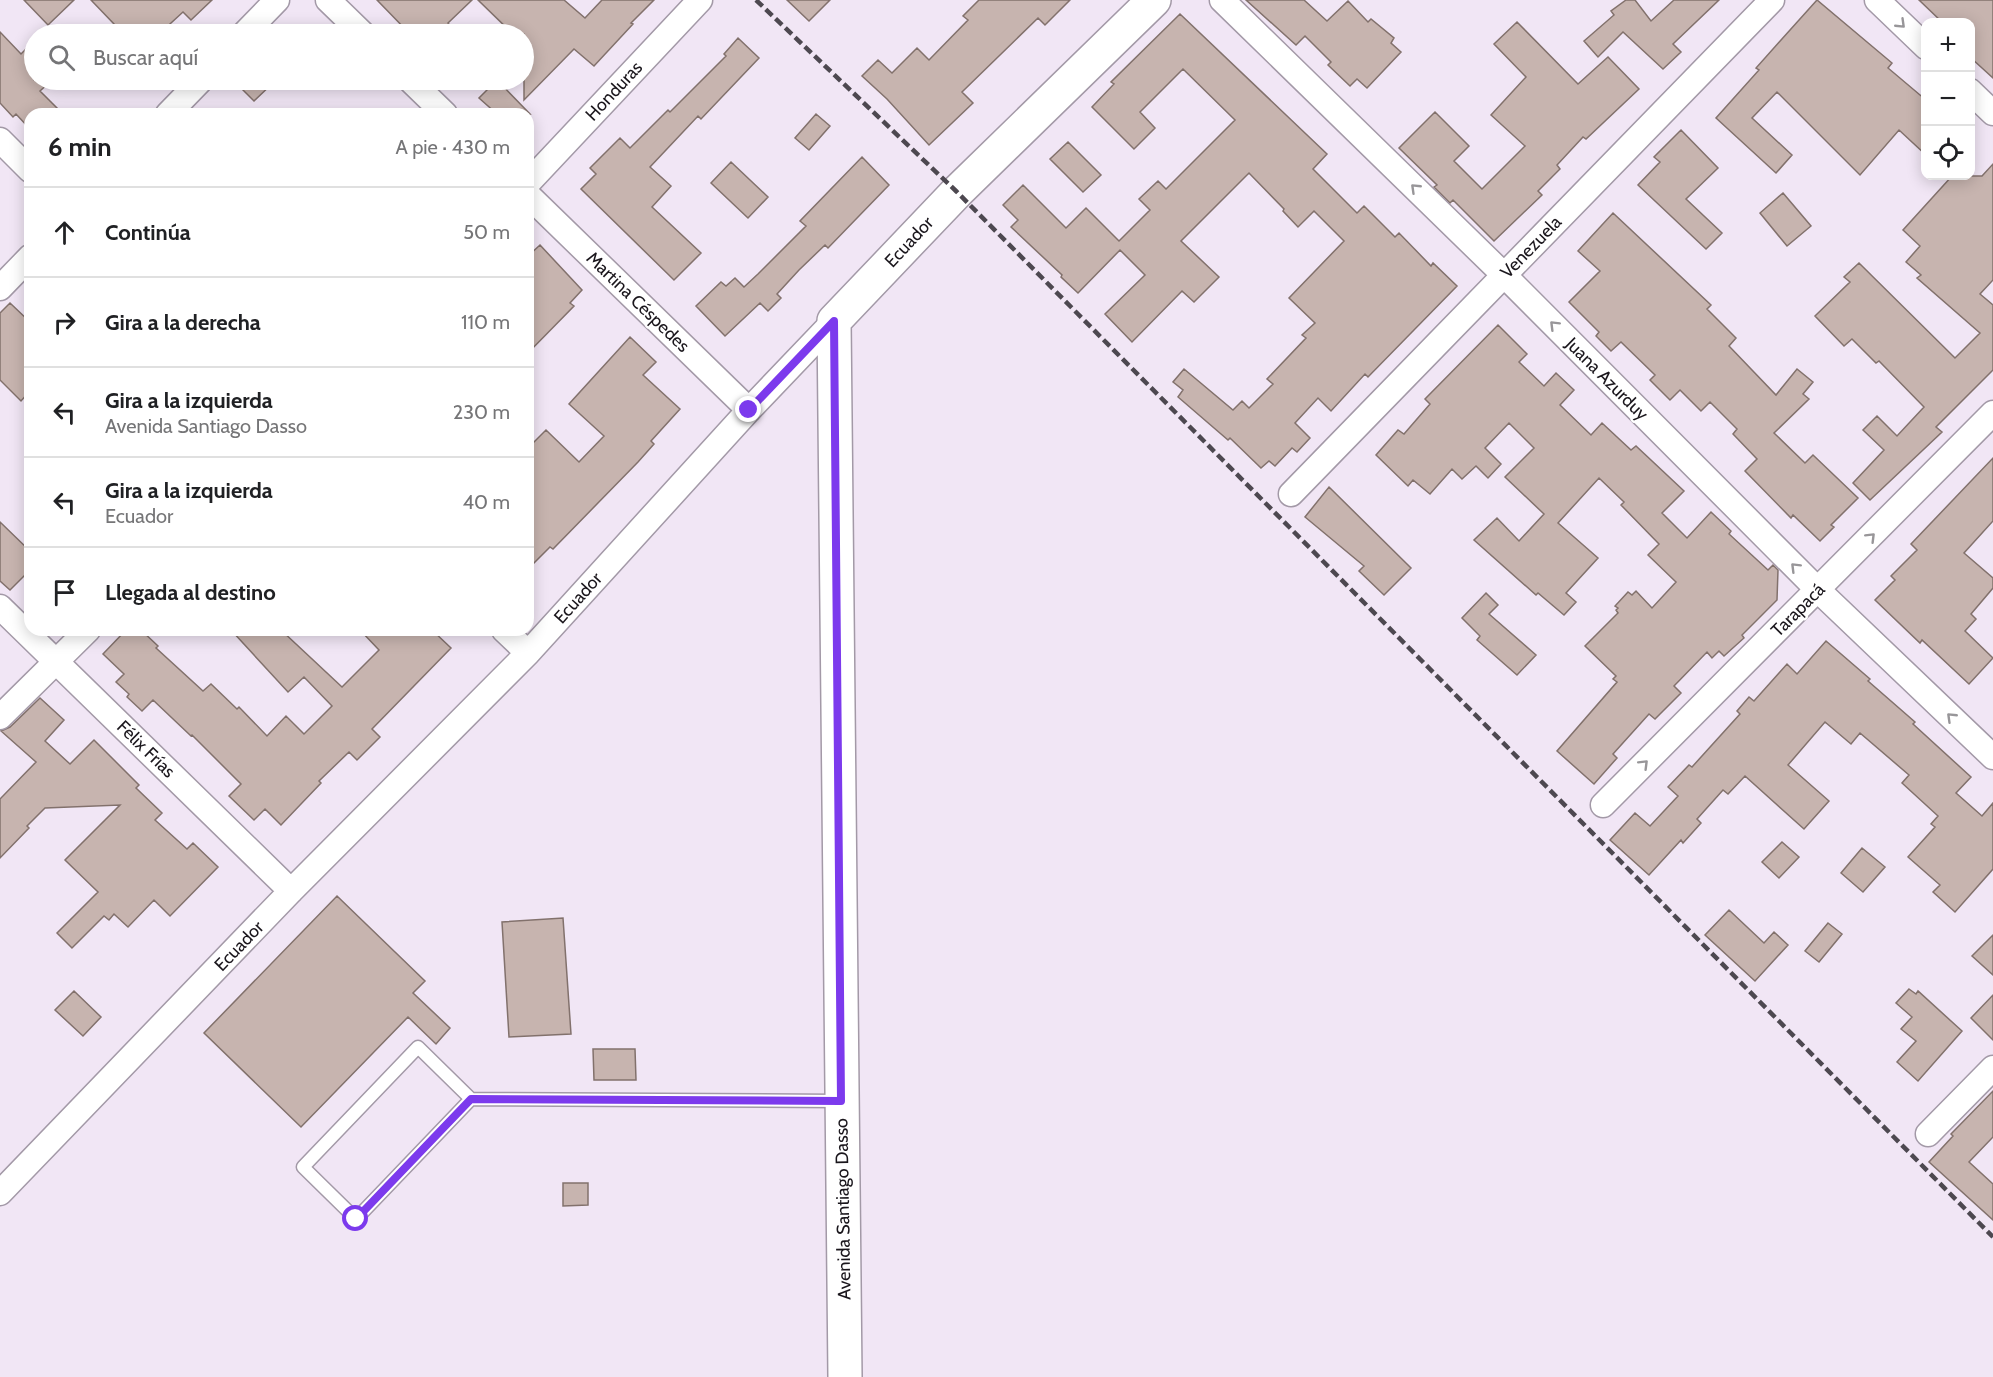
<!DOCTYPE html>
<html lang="es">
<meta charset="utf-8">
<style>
:root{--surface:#fff;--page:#f6f6f6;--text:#202124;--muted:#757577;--line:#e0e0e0}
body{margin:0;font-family:Cabin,sans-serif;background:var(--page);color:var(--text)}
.controls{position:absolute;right:18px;top:18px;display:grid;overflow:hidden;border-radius:12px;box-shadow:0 3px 15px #0003}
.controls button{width:54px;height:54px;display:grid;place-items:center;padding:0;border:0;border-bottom:2px solid var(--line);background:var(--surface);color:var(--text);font:30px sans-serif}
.stop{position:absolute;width:18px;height:18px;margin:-14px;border:4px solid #7c3aed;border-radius:50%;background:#fff}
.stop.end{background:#7c3aed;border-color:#fff;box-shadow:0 2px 6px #0008}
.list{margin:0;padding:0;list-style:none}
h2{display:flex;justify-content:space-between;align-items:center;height:78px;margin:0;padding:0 24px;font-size:26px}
h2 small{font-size:20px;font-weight:400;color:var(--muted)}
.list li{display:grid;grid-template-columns:39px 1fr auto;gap:18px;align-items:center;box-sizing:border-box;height:90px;padding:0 24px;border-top:2px solid var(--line)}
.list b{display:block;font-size:22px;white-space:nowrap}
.list p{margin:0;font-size:20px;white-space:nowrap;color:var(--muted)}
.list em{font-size:20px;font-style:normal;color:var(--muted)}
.icon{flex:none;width:33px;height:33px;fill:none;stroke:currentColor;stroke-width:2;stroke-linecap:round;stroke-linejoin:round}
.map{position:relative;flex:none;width:1993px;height:1377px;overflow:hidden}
.search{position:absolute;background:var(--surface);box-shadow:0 3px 15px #0003;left:24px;top:24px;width:510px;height:66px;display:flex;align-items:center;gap:15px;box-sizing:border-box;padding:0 21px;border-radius:33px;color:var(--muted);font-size:22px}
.panel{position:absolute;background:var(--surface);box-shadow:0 3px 15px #0003;left:24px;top:108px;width:510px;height:528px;border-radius:18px}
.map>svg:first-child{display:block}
.building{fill:#c7b4af;stroke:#82716c;stroke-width:1.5}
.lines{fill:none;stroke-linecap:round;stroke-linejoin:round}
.service-casing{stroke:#a399a7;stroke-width:15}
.minor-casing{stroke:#a399a7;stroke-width:27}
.secondary-casing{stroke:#a399a7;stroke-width:36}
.service{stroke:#fff;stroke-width:12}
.minor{stroke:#fff;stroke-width:24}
.secondary{stroke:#fff;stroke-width:33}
.rail{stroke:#4d4850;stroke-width:4.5;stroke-dasharray:9 4.5;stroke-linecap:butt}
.oneway{stroke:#989699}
.route{stroke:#7c3aed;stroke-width:8}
.labels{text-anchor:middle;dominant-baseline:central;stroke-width:4.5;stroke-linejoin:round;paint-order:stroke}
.street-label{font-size:18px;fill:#1a161c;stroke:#fff}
</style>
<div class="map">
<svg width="1993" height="1377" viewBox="0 0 1993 1377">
<rect width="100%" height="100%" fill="#f1e6f5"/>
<!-- building -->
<path class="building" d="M 24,0 L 74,0 L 48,25 Z
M 91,0 L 212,0 L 191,20 L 183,12 L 159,34 L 103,34 L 114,24 Z
M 377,0 L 472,0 L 448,23 L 458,34 L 410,34 Z
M 478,0 L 564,0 L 585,18 L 602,0 L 654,0 L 631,23 L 633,24 L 594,66 L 574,49 L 524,100 L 524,34 L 513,34 Z
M 787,0 L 830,0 L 809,21 Z
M 979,0 L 1070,0 L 1045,25 L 1038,18 L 962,92 L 973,103 L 929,145 L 887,99 L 862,76 L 878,60 L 892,73 L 917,48 L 929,60 L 968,20 L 963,16 Z
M 1246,0 L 1304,0 L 1327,21 L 1348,1 L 1368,22 L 1371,19 L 1394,38 L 1391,43 L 1401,52 L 1367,88 L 1357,79 L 1350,86 L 1328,65 L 1331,62 L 1305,36 L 1296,45 Z
M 1626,0 L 1635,0 L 1651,21 L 1674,0 L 1719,0 L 1673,44 L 1681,52 L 1663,69 L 1623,32 L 1598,57 L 1584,41 L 1614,15 L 1611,11 Z
M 1817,0 L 1892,63 L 1888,68 L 1926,100 L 1926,155 L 1899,130 L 1860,175 L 1777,92 L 1752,118 L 1792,155 L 1776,173 L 1716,118 L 1759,70 L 1756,68 Z
M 1919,0 L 1993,0 L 1993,78 L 1971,58 L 1971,22 L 1942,22 Z
M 1180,14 L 1327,154 L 1313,169 L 1357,213 L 1364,206 L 1395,237 L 1399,233 L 1431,266 L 1433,263 L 1457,286 L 1368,377 L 1365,374 L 1331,411 L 1318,398 L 1295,423 L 1310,438 L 1297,452 L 1292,448 L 1275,466 L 1269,461 L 1261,468 L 1230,438 L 1228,440 L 1178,397 L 1183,390 L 1173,382 L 1184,369 L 1233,410 L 1242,401 L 1249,408 L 1273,384 L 1267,379 L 1306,338 L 1302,335 L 1315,323 L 1289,298 L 1344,241 L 1314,211 L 1298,227 L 1283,211 L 1284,209 L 1249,173 L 1181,241 L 1219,277 L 1194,302 L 1182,291 L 1132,342 L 1105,314 L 1145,275 L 1120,250 L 1078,293 L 1061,277 L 1062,275 L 1011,227 L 1018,220 L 1003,205 L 1023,185 L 1066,228 L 1086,208 L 1119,241 L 1150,210 L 1139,199 L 1158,181 L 1166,189 L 1235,120 L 1183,69 L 1140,112 L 1155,128 L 1134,149 L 1092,107 L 1114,84 L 1111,82 Z
M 1517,22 L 1578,84 L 1608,57 L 1639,89 L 1586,139 L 1583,137 L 1557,165 L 1560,169 L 1538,191 L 1542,195 L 1494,241 L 1453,200 L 1450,203 L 1434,187 L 1437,185 L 1399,148 L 1435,112 L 1469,146 L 1454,161 L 1482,189 L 1525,146 L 1491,115 L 1526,77 L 1494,44 Z
M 0,32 L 21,54 L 34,41 L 34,80 L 52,80 L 40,91 L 63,114 L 30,114 L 30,129 L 16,114 L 13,117 L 0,103 Z
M 738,38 L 759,58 L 701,119 L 698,116 L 650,167 L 671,186 L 652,207 L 701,253 L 674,280 L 581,189 L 596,174 L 590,168 L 620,138 L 630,148 L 668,110 L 670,112 L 726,56 L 724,54 Z
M 233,80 L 276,80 L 254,101 Z
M 497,80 L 530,114 L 497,114 L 479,98 Z
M 816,114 L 830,126 L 809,150 L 795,138 Z
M 1681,130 L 1718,168 L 1686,199 L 1722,233 L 1706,249 L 1638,185 L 1660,162 L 1654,157 Z
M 1068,142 L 1101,175 L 1083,192 L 1050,159 Z
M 862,157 L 889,185 L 828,248 L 825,245 L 799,270 L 777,294 L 781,298 L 768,311 L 760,303 L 725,336 L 696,306 L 721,282 L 726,286 L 735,278 L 744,287 L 758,274 L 806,226 L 800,221 Z
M 731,162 L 768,197 L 748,218 L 711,183 Z
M 1993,164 L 1993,280 L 1980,294 L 1993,305 L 1993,370 L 1936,427 L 1942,432 L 1870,500 L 1853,483 L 1884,450 L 1863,430 L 1877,416 L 1897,436 L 1924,407 L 1879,361 L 1876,363 L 1852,339 L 1844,346 L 1815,316 L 1850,282 L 1844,277 L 1859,263 L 1955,358 L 1980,333 L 1917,278 L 1921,275 L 1906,262 L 1920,246 L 1903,230 L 1952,176 L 1982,176 Z
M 1783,193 L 1811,226 L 1787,246 L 1760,213 Z
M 1613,213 L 1711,305 L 1707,309 L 1736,338 L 1729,346 L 1776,395 L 1797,369 L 1813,382 L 1803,394 L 1809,399 L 1774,433 L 1805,463 L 1813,455 L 1858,498 L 1831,525 L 1834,527 L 1820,541 L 1793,515 L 1791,518 L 1745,471 L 1757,459 L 1733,434 L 1737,429 L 1710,402 L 1701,411 L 1680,390 L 1670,400 L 1650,380 L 1655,375 L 1621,342 L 1611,351 L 1596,336 L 1599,332 L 1569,302 L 1600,271 L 1578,251 Z
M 540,245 L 582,290 L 570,303 L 574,306 L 528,353 L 528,256 Z
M 10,303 L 30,322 L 30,391 L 21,401 L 0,380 L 0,313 Z
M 1498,325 L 1527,354 L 1519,362 L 1544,386 L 1556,373 L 1574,390 L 1560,405 L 1591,435 L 1602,423 L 1631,450 L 1636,446 L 1684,491 L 1662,513 L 1687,538 L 1711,512 L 1731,531 L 1729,534 L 1768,570 L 1773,565 L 1778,570 L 1777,600 L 1742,635 L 1744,638 L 1724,656 L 1719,651 L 1712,658 L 1707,652 L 1674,686 L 1681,693 L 1655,719 L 1649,714 L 1613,754 L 1617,758 L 1594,784 L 1557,751 L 1617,682 L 1613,679 L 1616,676 L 1585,646 L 1618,613 L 1616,610 L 1618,608 L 1615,606 L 1628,592 L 1632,595 L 1636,591 L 1652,608 L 1676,582 L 1648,555 L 1659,544 L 1621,505 L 1624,502 L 1599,478 L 1558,523 L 1598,558 L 1566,593 L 1576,602 L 1564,615 L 1538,593 L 1536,595 L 1474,540 L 1497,518 L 1519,541 L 1544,514 L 1505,477 L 1534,448 L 1509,423 L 1485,448 L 1501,464 L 1488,478 L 1476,466 L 1462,479 L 1452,469 L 1430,494 L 1413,480 L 1408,486 L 1376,455 L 1398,430 L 1404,434 L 1430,404 L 1425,399 Z
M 630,337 L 656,362 L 643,375 L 680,409 L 651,441 L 654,444 L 638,462 L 553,549 L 550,547 L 528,569 L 528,448 L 546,430 L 579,462 L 604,436 L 569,404 Z
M 1993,458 L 1993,521 L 1964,553 L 1993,578 L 1993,588 L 1971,614 L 1976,619 L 1965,631 L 1993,658 L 1969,684 L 1922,640 L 1920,643 L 1875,600 L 1895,580 L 1891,576 L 1917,550 L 1911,544 Z
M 1329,487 L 1411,568 L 1384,595 L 1359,571 L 1364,566 L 1305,517 Z
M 0,522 L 30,551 L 30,570 L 10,590 L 0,581 Z
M 1486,593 L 1498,605 L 1489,614 L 1536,655 L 1517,675 L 1477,640 L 1480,636 L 1462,618 Z
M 126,630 L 141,630 L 158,646 L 156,648 L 203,691 L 211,684 L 237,709 L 239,707 L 267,736 L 286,716 L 304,734 L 332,706 L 304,677 L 288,692 L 231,630 L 281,630 L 342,687 L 379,650 L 360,630 L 432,630 L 451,648 L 372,729 L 380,737 L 357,760 L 349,752 L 319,781 L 321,783 L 281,825 L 265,809 L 254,820 L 229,796 L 241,784 L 192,735 L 191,736 L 153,700 L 142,711 L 127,697 L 129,694 L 116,682 L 124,674 L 103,654 Z
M 1826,641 L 1870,679 L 1868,681 L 1915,722 L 1913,724 L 1971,777 L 1956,793 L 1982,816 L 1993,803 L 1993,869 L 1955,912 L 1933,892 L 1940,885 L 1908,857 L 1935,827 L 1931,824 L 1938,816 L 1902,783 L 1909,775 L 1860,733 L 1851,744 L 1825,722 L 1788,765 L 1829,801 L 1804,829 L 1745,776 L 1728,794 L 1723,790 L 1697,819 L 1701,823 L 1683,843 L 1681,840 L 1649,875 L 1610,840 L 1635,813 L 1650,826 L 1678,796 L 1668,787 L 1689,765 L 1692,767 L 1740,714 L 1737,711 L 1749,697 L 1754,701 L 1787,664 L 1797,674 Z
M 40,698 L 64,720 L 45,741 L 70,764 L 94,740 L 139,785 L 136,788 L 162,813 L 155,820 L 187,849 L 193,843 L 218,867 L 170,916 L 154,900 L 128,927 L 114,914 L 109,920 L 104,916 L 72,948 L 57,933 L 98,892 L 65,860 L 120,805 L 45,808 L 27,826 L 29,828 L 0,858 L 0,799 L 36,762 L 1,731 L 10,727 Z
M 1782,842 L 1799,857 L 1779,878 L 1762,862 Z
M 1862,848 L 1885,867 L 1863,892 L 1841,873 Z
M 337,896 L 425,981 L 413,993 L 450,1028 L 436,1044 L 408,1017 L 301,1127 L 204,1033 Z
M 1729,910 L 1764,943 L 1774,932 L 1788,945 L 1755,981 L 1705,935 Z
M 563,918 L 571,1034 L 509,1037 L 502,922 Z
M 1828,923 L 1842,934 L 1819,962 L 1805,951 Z
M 1993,935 L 1993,975 L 1972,956 Z
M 1909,989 L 1916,994 L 1918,991 L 1962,1031 L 1918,1081 L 1897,1062 L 1916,1041 L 1901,1029 L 1912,1017 L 1896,1003 Z
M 74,991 L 101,1017 L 83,1036 L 55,1010 Z
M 1993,995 L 1993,1040 L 1971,1018 Z
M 593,1049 L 635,1049 L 636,1080 L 594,1080 Z
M 1993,1091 L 1993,1137 L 1969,1162 L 1993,1184 L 1993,1220 L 1929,1162 L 1953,1136 L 1951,1134 Z
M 563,1183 L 588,1183 L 588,1205 L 563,1206 Z"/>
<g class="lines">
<!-- service casing -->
<g class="service-casing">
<path id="service" d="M 471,1099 L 418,1047 L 303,1167 L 356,1219 L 471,1099 L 840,1101"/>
</g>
<!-- minor casing -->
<g class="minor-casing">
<path id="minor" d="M 328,0 L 363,34
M 1222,0 L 1504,275 L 1818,590 L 1993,757
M 1877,0 L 1926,47
M 244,34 L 277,0
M 410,80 L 445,114
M 1970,91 L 1993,113
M 168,114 L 201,80
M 0,140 L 30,170
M 528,183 L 700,0
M 528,195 L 749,410
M 0,288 L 30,257
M 1291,494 L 1772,0
M 0,607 L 291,891
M 504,630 L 528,653
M 0,717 L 88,630
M 1603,805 L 1993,413
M 1928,1134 L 1993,1068
M 0,1193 L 291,891 L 528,653 L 749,410 L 834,321"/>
</g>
<!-- secondary casing -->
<g class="secondary-casing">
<path id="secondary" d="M 845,1377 L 834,321 L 957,192 L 1154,0"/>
</g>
<!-- service -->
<use href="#service" class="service"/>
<!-- minor -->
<use href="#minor" class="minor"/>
<!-- secondary -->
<use href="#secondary" class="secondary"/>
<!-- rail -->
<path class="rail" d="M 756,0 L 957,192 L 1993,1237"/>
</g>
<!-- one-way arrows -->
<defs><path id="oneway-chevron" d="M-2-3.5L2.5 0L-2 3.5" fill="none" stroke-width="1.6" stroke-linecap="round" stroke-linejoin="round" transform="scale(1.5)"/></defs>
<g class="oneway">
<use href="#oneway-chevron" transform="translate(1901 24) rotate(44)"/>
<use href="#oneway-chevron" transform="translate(1415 188) rotate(-136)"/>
<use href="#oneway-chevron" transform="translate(1554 325) rotate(-135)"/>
<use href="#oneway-chevron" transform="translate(1871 537) rotate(-45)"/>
<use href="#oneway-chevron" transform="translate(1795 567) rotate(-135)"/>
<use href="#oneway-chevron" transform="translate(1951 717) rotate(-136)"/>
<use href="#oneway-chevron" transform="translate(1644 764) rotate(-45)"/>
</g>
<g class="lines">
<!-- route -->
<path class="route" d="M 356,1219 L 471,1099 L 841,1101 L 834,321 L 749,410"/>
</g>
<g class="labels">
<!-- street labels -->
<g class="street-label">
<text transform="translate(614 91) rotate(-47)">Honduras</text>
<text transform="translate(909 242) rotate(-47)">Ecuador</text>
<text transform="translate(1531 247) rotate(-46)">Venezuela</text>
<text transform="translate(638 302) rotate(44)">Martina Céspedes</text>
<text transform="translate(1607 379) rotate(45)">Juana Azurduy</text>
<text transform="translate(578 598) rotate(-48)">Ecuador</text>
<text transform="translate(1798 610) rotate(-45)">Tarapacá</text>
<text transform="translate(146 749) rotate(44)">Félix Frías</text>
<text transform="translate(239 946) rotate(-46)">Ecuador</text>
<text transform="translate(843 1209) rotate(-91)">Avenida Santiago Dasso</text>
</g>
</g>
</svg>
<div class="controls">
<button>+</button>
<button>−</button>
<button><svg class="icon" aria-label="locate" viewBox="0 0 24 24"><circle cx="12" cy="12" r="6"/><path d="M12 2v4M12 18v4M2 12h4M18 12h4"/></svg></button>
</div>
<div class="stop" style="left:356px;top:1219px"></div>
<div class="stop end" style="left:749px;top:410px"></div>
<div class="search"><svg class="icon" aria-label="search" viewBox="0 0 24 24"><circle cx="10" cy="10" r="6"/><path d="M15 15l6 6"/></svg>Buscar aquí</div>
<section class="panel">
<h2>6 min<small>A pie · 430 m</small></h2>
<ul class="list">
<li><svg class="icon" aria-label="ahead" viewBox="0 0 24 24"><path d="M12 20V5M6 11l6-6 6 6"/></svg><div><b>Continúa</b></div><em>50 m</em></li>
<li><svg class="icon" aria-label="right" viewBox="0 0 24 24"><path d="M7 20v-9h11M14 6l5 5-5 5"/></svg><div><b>Gira a la derecha</b></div><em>110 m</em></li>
<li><svg class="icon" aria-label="left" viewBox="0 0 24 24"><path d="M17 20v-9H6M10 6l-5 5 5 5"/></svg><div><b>Gira a la izquierda</b><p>Avenida Santiago Dasso</p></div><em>230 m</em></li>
<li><svg class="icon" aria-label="left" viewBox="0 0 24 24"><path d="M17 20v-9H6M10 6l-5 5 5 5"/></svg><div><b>Gira a la izquierda</b><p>Ecuador</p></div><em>40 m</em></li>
<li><svg class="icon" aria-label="arrive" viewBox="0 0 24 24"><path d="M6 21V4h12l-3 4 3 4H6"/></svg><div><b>Llegada al destino</b></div></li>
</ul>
</section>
</div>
